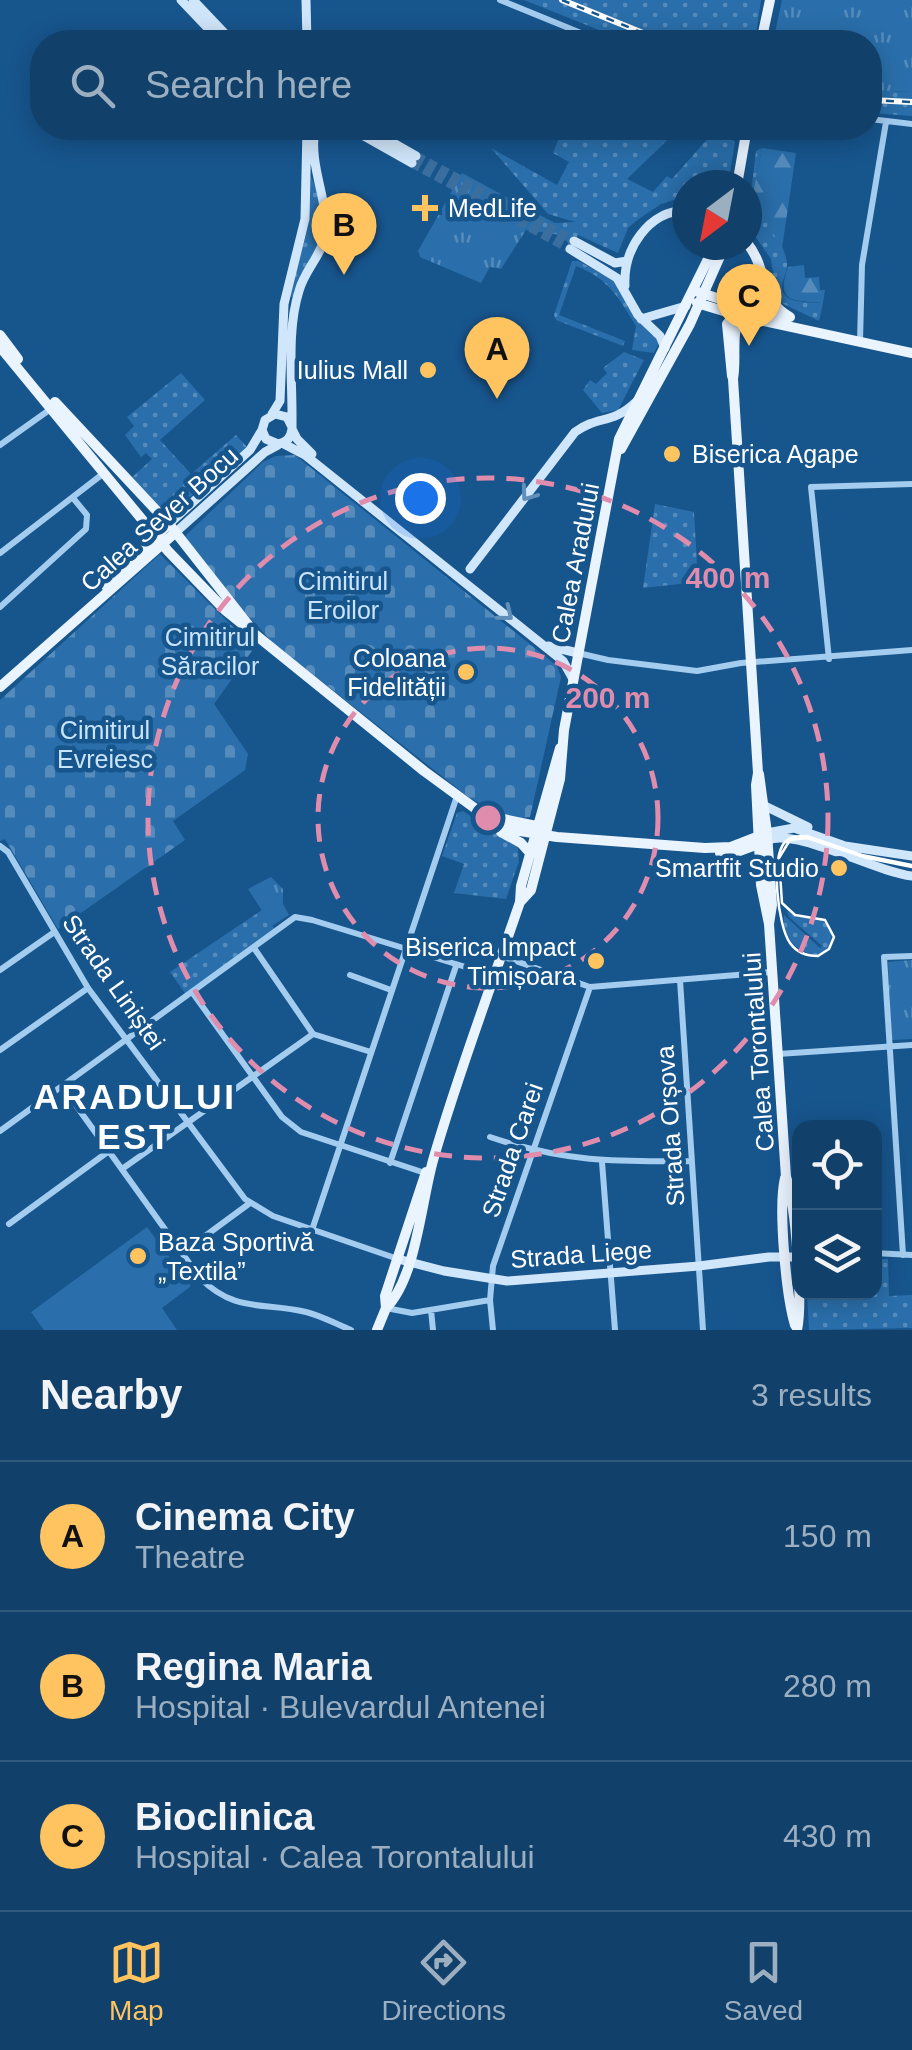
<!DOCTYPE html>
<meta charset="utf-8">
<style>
:root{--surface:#11406a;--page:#1a4770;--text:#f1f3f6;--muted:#9cafc1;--line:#30597e;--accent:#ffc460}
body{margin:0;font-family:Arial,sans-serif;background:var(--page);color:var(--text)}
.controls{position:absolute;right:30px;bottom:30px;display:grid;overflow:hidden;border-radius:20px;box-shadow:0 5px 25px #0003}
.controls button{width:90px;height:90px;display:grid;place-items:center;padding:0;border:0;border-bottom:2px solid var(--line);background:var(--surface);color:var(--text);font:50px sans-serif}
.compass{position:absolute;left:672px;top:170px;width:90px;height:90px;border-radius:50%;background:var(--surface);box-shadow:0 5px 25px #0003;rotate:212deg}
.you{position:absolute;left:420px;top:498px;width:35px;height:35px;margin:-25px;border:8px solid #fff;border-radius:50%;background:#1a73e8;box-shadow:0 0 0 15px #1a73e833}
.badge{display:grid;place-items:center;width:65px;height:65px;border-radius:50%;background:var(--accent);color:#111;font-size:32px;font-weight:700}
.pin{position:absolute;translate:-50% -82px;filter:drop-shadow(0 2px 5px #0008)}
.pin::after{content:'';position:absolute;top:52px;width:35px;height:30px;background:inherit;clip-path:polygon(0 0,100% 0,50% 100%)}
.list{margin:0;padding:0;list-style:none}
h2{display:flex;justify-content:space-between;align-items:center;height:130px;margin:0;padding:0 40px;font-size:42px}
h2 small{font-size:32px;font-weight:400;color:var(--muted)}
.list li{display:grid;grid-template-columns:65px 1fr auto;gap:30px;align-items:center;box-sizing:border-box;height:150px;padding:0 40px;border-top:2px solid var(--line)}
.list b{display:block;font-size:38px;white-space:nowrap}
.list p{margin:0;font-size:32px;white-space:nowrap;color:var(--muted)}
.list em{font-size:32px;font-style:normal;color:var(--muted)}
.icon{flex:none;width:55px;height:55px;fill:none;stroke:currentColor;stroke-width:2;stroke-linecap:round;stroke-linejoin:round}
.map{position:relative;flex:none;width:912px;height:1330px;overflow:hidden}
.search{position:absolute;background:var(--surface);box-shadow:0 5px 25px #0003;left:30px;right:30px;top:30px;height:110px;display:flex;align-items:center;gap:25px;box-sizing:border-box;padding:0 35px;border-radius:40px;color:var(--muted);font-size:38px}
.sheet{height:580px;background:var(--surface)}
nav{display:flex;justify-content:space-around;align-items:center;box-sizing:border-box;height:140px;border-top:2px solid var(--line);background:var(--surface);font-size:28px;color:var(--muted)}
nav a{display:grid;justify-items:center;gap:5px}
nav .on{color:var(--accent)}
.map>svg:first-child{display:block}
.grass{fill:url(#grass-dots)}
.forest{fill:url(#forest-firs)}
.cemetery{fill:url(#cemetery-stones)}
.park{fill:url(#park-tufts)}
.pitch{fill:#2a6fab}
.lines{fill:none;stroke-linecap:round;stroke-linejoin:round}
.secondary-tunnel{stroke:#3a6e9e;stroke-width:9;stroke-dasharray:9 4.5;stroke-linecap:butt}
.street{stroke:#a3ccef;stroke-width:6}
.secondary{stroke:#d0e6fa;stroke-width:9}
.primary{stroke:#eaf4ff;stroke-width:10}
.tram{stroke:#fff;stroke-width:2.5}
.rail-casing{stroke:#fff;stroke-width:6}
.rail{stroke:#17558d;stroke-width:2.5;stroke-dasharray:8;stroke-linecap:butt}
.oneway{stroke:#618fb9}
.ring{fill:none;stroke:#e08cad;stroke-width:5;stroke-dasharray:18 12}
.poi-dot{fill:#ffc460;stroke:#17558d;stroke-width:4}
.labels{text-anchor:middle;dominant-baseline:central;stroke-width:9;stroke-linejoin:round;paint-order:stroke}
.poi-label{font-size:25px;fill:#fff;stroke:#17558d;text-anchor:end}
.street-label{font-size:25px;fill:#fff;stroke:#17558d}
.park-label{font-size:25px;fill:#c9e4fb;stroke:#17558d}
.district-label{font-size:35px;font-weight:bold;letter-spacing:2.5px;fill:#fff;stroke:#17558d}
.centre{fill:#e08cad;stroke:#17558d;stroke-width:5}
.ring-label{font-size:30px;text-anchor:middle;font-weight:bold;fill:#e08cad;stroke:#17558d;stroke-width:9;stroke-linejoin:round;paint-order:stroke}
</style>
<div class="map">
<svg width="912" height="1330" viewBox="0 0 912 1330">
<defs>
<pattern id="grass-dots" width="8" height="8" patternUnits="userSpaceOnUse" patternTransform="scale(2.5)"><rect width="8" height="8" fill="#2a6fab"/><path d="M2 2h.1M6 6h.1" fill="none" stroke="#558cbc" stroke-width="1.8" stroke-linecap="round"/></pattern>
<pattern id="forest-firs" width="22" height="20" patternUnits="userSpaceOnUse" patternTransform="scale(2.5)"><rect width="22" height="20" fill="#2a6fab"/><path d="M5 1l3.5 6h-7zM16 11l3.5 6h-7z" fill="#558cbc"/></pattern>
<pattern id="cemetery-stones" width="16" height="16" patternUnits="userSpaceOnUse" patternTransform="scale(2.5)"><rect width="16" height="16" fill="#2a6fab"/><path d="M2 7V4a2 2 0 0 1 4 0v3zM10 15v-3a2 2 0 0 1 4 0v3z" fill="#558cbc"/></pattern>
<pattern id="park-tufts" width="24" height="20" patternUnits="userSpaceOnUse" patternTransform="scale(2.5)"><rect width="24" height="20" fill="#2a6fab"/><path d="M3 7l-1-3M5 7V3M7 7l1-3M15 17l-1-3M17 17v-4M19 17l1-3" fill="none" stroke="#558cbc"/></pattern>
</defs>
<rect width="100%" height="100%" fill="#17558d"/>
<!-- grass -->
<path class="grass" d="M 524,0 L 761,0 L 755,42 L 629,42 Z
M 870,90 L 912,92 L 912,116 L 870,113 Z
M 563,128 L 680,128 L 627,179 L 653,192 L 667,176 L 672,179 L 709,137 L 713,128 L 719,128 L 735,142 L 729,178 L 725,181 L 700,175 L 697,185 L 687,185 L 687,196 L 661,204 L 636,221 L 628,228 L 618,253 L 578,235 L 571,246 L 561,235 L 526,230 L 532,211 L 555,223 L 575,222 L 548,214 L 491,148 L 557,185 L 569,162 L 553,153 Z
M 762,148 L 752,198 C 764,218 784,240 787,263 C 788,273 778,285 784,294 C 791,304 813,302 823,303 L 819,321 L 777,301 L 771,259 L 747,225 L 756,151 Z
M 309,172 C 335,225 317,249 295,298 L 289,296 L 309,224 Z
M 572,261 L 578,261 L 613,279 L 640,323 L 660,341 L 654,353 L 632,350 L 636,326 C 619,298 608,278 576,266 L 559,315 L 625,341 L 623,346 L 556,320 L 554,315 Z
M 624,352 L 644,360 L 618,410 L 602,413 L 583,390 L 590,380 L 596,384 L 607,373 L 603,368 Z
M 181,373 L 205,400 L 160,440 L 191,474 L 236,435 L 248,448 L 164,519 L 129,480 L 152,459 L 146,453 L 141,457 L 125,435 L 134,426 L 127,417 Z
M 655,504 L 694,512 L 698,582 L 643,588 Z
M 463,811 L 518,848 L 519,861 L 506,899 L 454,893 L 464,864 L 442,856 L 457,813 Z
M 262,910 L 276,931 L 187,996 L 170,972 Z
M 787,911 L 796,917 L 822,919 L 832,933 L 829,948 L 817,955 C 795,953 782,935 784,915 L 820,948 L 822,946 L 789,917 Z
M 875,1259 L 888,1259 L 889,1296 L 912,1295 L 912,1328 L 809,1330 L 807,1293 L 874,1292 Z"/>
<!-- forest -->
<path class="forest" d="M 762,148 L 796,153 L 782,248 L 752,198 Z
M 804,265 L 805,278 L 819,277 L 820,290 L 825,290 L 823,303 C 793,300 775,304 788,267 Z"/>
<!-- cemetery -->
<path class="cemetery" d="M 295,455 L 557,666 L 561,677 L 530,817 C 510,821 485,807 467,796 L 273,643 L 235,602 L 184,537 L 263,462 L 276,456 Z
M 160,554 L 254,648 L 214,704 L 248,754 L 245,770 L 173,821 L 185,840 L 58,929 L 5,839 L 0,841 L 0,700 Z"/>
<!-- park -->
<path class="park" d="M 782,0 L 912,0 L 912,92 L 870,90 L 870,42 L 773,42 Z
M 462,173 L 532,211 L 526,230 L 501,269 L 490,267 L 481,283 L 420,257 L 418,251 Z
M 271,877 L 283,889 L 283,904 L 289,915 L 272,926 L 248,889 Z
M 912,960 L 912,1039 L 891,1040 L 888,962 Z"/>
<!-- pitch -->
<path class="pitch" d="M 147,1227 L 191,1286 L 162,1308 L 177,1330 L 44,1330 L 31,1312 Z"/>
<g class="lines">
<!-- secondary-tunnel -->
<path class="secondary-tunnel" d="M 416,156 L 574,241
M 412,163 L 570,249"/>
<!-- street -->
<path class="street" d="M 500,0 L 603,42
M 870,119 L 912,124
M 860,341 L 862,265 L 886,122
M 0,445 L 52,408
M 0,553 L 104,473
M 0,607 L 86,529 L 87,515 L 73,498
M 578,653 L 608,660 L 697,671 L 741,663 L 912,650
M 829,659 L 811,487 L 912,484
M 0,846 L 8,852 L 88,988 L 245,1199 L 273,1216 L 398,1259
M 254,948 L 313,1034
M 501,956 L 590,987 L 772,972
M 0,970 L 53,933
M 350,975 L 391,990
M 680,980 L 703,1330
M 192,992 L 282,1117 L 301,1132 L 425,1173
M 313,1034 L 371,1052
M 0,1050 L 88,988
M 778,1054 L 912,1045
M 62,1086 L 200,1278 C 235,1313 263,1302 306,1312 C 322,1316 336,1324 351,1330
M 0,1131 L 295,917 L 312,920 L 495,976
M 490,1137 C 564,1162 614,1162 691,1161
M 602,1162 L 615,1330
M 390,1163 L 456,966
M 122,1169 L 313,1034
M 9,1224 L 109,1151
M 312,1230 L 457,796
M 182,1253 L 250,1203
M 874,1253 L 912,1255
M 903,1255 L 884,957 L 912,956
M 386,1308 L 412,1313 L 490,1300
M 431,1310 L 433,1330
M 493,1330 L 490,1300 L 493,1266 L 590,987"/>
<!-- secondary -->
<path class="secondary" d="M 181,0 L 221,42
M 193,0 L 233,42
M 306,0 L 307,42
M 350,128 L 412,163
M 367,128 L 416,156
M 574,241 L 615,263 L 627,261
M 570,249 L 617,278 L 638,315 L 660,336 L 665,348
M 625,286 C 623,249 648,211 687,210
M 641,319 L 686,306
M 272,414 L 280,401 L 284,304 L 305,219 L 307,128
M 292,427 L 287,417 L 275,414 L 265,420 L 262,430 L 266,439 L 278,444 C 286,443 291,438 292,429 L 292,414 C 292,374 287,329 299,291 C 304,271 322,255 325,235 C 330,202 308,167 315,128
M 292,429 L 297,439 L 312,454
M 282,443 L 305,455 L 563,661 L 573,679
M 169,524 L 250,450 L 262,430
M 176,532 L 265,452 L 278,445
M 470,569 L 575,432 C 598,415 612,425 636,402
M 548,646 L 578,653
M 765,806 L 808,827
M 767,833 L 794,828 L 845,846 L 912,856
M 768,840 C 797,828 875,872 912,876
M 398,1259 L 444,1271 L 507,1281 L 699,1266 L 769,1257 L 796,1257"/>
<!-- primary -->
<path class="primary" d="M 761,42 L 770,0
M 737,185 L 747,128
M 747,243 C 769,270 758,299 790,317
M 765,283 C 759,296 748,303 741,315 C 730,334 737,358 733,379 L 758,773 L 756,785 L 761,885 L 769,924
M 698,292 L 786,320
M 697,303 L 740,316 L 912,353
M 0,335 L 18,359
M 0,347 L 168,551 L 225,610 L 424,771 L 495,823 L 514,830 L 557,837 L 705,848 L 731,847 L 767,833
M 732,376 L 727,324 L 737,312
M 55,402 L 169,524 L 250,627
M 621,449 L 690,324 L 725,245
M 106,586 L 169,524
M 0,687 L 176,532
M 759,774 L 767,833 L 772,905 L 769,924 L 786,1177 C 796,1205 803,1302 797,1330
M 489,816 L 546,828
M 501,832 L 521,843 L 531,854
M 720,853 L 734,853 L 761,843
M 520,902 L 531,890 L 560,779 L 564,730 L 619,439 L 715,245
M 785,1178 C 778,1207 786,1295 795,1325
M 386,1308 C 417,1277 421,1200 434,1157 C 459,1071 491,987 520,902 L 521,886 L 560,748
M 377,1330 L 386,1308 L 385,1296 L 426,1172"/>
<!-- tram -->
<path class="tram" d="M 912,865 L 862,855 L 807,836 C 799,836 791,836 785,842 C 770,857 778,927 790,943 C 797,953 807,956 818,956 L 829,949 L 834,937 L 825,920 L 795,915 L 782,903 L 779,858 L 790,840 L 807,838 L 867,858 L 912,867"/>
<!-- rail casing -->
<g class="rail-casing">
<path id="rail" d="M 562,0 L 665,42
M 870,100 L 912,102"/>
</g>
<!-- rail -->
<use href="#rail" class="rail"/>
</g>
<!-- one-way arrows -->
<defs><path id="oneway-chevron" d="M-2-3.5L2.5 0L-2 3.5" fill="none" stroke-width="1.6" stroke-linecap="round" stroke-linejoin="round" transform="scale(2.5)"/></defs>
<g class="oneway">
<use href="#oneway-chevron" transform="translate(528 494) rotate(126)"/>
<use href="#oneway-chevron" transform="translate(506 614) rotate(39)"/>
</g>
<!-- distance rings -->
<g class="ring">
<circle cx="488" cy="818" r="170"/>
<circle cx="488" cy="818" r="340"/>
</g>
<!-- markers -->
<g class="poi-dot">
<path d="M420 193h10v10h10v10h-10v10h-10v-10h-10v-10h10z"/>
<circle cx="428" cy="370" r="10"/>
<circle cx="672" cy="454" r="10"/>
<circle cx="466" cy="672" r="10"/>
<circle cx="839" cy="868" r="10"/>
<circle cx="596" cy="961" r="10"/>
<circle cx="138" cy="1256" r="10"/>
</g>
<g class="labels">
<!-- poi labels -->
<g class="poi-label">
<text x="448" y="208" text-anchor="start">MedLife</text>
<text x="408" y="370">Iulius Mall</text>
<text x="692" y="454" text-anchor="start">Biserica Agape</text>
<text x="446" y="658">Coloana<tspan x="446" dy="29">Fidelității</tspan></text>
<text x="819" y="868">Smartfit Studio</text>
<text x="576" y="947">Biserica Impact<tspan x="576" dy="29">Timișoara</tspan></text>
<text x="158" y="1242" text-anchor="start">Baza Sportivă<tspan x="158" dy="29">„Textila”</tspan></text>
</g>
<!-- street labels -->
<g class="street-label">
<text transform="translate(159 519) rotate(-42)">Calea Sever Bocu</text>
<text transform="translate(575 563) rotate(-79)">Calea Aradului</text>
<text transform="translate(114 982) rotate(55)">Strada Liniștei</text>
<text transform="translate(758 1052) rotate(-94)">Calea Torontalului</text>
<text transform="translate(670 1126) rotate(-94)">Strada Orșova</text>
<text transform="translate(512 1150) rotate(-71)">Strada Carei</text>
<text transform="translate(581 1254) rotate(-4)">Strada Liege</text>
</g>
<!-- park labels -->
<g class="park-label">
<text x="343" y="581">Cimitirul<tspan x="343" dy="29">Eroilor</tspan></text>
<text x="210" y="637">Cimitirul<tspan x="210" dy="29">Săracilor</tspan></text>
<text x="105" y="730">Cimitirul<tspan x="105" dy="29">Evreiesc</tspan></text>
</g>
<!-- district labels -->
<g class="district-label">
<text x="135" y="1096">ARADULUI<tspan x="135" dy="40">EST</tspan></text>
</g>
</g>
<circle cx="488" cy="818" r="15" class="centre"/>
<g class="ring-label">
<text x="728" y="588">400 m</text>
<text x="608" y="708">200 m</text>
</g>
</svg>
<div class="controls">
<button><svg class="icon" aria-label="locate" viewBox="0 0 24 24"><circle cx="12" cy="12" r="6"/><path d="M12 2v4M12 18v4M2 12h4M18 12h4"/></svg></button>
<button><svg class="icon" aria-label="layers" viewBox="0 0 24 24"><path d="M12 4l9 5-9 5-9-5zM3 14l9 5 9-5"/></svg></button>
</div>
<svg class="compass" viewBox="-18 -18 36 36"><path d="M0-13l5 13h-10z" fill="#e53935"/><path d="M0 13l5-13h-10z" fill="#9cafc1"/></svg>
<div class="you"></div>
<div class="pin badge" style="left:497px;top:399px">A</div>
<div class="pin badge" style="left:344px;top:275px">B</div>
<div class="pin badge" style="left:749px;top:346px">C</div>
<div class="search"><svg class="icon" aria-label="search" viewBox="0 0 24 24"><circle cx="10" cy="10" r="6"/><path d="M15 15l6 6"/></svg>Search here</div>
</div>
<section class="sheet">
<h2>Nearby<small>3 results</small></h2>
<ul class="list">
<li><span class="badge">A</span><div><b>Cinema City</b><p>Theatre</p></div><em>150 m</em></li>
<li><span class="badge">B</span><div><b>Regina Maria</b><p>Hospital · Bulevardul Antenei</p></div><em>280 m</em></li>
<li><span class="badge">C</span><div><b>Bioclinica</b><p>Hospital · Calea Torontalului</p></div><em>430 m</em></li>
</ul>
</section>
<nav>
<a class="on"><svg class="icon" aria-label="map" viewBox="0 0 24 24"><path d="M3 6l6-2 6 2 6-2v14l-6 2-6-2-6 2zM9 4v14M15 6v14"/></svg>Map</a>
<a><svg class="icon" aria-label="directions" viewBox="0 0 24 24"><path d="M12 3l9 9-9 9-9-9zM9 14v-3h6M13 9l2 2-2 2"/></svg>Directions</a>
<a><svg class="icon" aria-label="saved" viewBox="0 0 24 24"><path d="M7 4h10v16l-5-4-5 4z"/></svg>Saved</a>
</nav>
